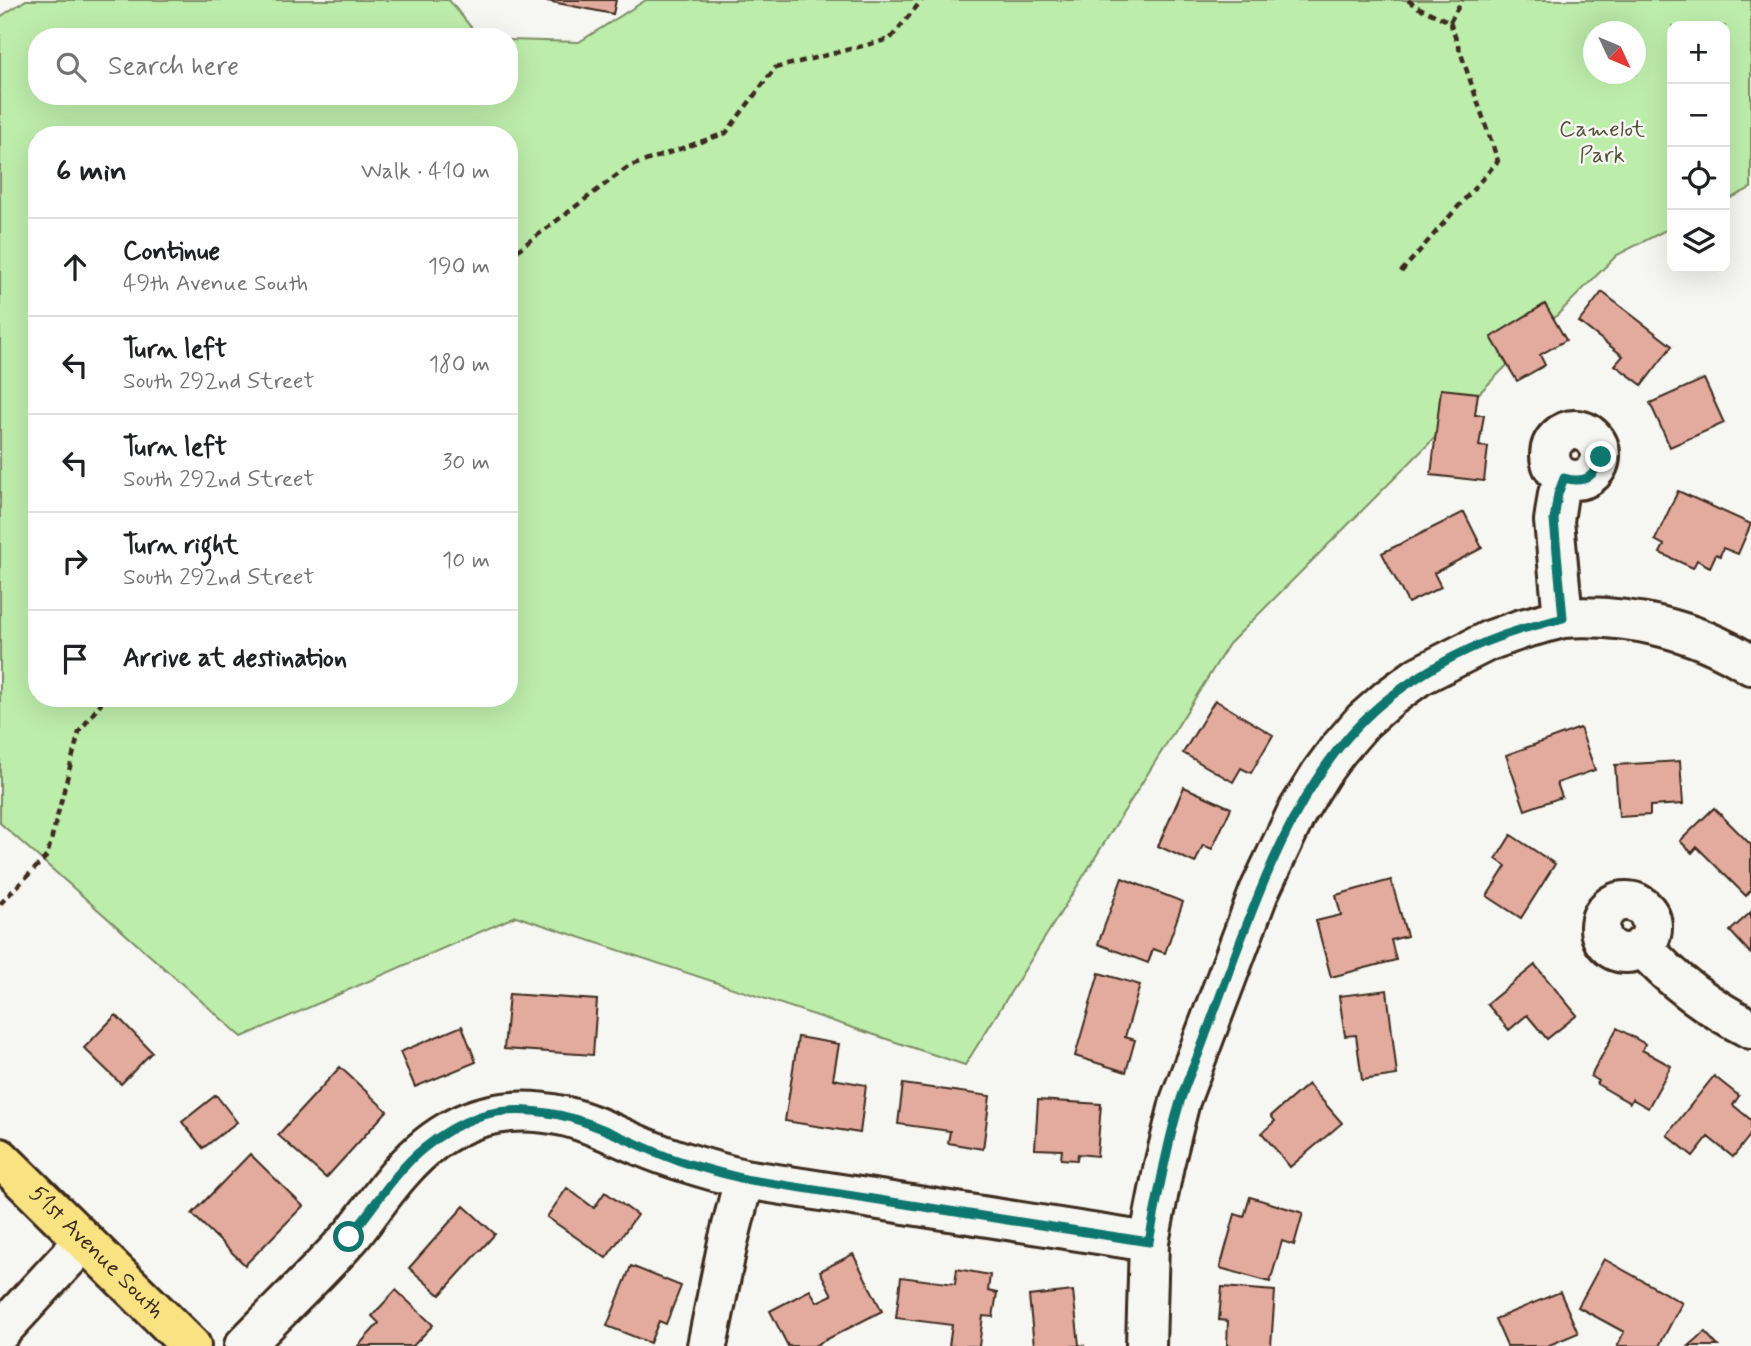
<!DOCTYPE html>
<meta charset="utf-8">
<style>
:root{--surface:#fff;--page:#f2f2f2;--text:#202124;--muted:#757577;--line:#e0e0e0}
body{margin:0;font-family:Mynerve,sans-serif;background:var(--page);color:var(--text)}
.controls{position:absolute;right:21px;top:21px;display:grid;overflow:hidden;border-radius:14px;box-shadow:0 7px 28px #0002}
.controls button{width:63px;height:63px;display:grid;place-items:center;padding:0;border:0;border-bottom:2px solid var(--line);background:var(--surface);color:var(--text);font:35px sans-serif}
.compass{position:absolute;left:1583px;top:21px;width:63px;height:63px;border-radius:50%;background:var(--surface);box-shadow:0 7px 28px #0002;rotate:134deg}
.stop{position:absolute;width:21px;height:21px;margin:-16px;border:5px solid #0f766e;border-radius:50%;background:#fff}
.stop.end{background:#0f766e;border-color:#fff;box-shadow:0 2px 7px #0008}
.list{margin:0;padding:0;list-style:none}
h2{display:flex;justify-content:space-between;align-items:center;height:91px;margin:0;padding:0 28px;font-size:30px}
h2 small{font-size:23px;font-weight:400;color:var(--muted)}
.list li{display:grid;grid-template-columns:46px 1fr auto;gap:21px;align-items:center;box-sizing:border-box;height:98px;padding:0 28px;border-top:2px solid var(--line)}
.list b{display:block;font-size:26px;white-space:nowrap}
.list p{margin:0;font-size:23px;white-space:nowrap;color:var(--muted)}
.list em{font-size:23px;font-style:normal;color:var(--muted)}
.icon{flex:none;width:38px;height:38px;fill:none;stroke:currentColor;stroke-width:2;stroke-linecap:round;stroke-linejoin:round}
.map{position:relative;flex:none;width:1751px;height:1346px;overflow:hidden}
.search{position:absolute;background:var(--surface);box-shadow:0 7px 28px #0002;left:28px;top:28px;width:490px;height:77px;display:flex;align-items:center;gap:18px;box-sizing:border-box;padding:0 24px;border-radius:28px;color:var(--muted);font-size:26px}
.panel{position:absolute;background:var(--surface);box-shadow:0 7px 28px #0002;left:28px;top:126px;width:490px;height:581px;border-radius:28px}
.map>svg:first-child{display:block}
.green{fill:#bdedab;stroke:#7c8c64;stroke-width:2;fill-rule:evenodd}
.building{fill:#e3aa9e;stroke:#3b2a1e;stroke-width:2}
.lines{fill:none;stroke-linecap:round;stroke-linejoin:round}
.minor-casing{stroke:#3b2a1e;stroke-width:44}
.major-casing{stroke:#3b2a1e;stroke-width:44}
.path{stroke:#3b2a1e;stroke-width:4.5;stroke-dasharray:7 5;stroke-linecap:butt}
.minor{stroke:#f6f6f2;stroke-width:38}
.major{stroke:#f8e281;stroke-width:38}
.route{stroke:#0f766e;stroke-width:9}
.labels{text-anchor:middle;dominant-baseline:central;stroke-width:5;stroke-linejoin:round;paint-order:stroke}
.park-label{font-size:23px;fill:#55513a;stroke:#f6f6f2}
.street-label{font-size:23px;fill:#3b2a1e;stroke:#f6f6f2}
</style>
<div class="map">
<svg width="1751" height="1346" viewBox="0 0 1751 1346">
<rect width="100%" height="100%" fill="#f6f6f2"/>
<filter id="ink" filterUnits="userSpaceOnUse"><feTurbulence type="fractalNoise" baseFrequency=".0143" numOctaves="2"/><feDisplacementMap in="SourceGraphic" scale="14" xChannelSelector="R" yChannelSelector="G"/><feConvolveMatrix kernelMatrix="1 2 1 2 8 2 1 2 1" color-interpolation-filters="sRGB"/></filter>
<g filter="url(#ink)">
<!-- green -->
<path class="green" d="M 26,0 L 449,0 L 479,37 L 37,37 L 37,96 L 509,96 L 509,40 L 579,42 L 646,0 L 1751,0 L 1751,188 L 1725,201 L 1725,26 L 1672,26 L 1672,227 L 1617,255 L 1229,644 L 965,1065 L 516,916 L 242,1037 L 0,823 L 0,17 ZM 1594,32 L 1636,32 L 1636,74 L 1594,74 ZM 37,135 L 509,135 L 509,698 L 37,698 Z"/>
<!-- building -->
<path class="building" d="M 542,0 L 616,0 L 613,14 Z
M 1602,292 L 1672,346 L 1642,385 L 1615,365 L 1623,356 L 1579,322 Z
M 1545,304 L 1566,340 L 1540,355 L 1545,365 L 1517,381 L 1491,337 Z
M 1704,379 L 1724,423 L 1670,447 L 1650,403 Z
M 1441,389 L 1478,393 L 1475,415 L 1484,415 L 1479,446 L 1488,447 L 1484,481 L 1431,475 Z
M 1678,491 L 1751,524 L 1738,554 L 1723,548 L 1720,556 L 1716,554 L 1710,567 L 1697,560 L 1693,568 L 1660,553 L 1664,545 L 1655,540 Z
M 1464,512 L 1482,548 L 1434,573 L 1441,587 L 1408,603 L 1382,553 Z
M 1215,700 L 1273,735 L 1251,773 L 1241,768 L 1233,782 L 1183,753 Z
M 1580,728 L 1595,770 L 1557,783 L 1562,797 L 1525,810 L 1506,755 Z
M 1680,761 L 1683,804 L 1650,806 L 1650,815 L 1619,817 L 1615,765 Z
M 1184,787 L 1231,808 L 1212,849 L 1203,845 L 1195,863 L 1158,846 Z
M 1714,808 L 1751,845 L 1751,890 L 1746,896 L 1697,847 L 1692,853 L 1680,841 Z
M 1511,835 L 1555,864 L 1521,918 L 1487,896 L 1506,866 L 1496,859 Z
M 1122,878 L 1183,902 L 1165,953 L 1153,949 L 1148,963 L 1098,944 Z
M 1391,880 L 1407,936 L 1391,940 L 1396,960 L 1331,977 L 1316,921 L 1341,915 L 1336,895 Z
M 1751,912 L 1751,954 L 1730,931 Z
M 1535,965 L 1577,1015 L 1547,1039 L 1527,1015 L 1509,1030 L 1487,1004 Z
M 1099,973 L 1140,985 L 1125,1037 L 1135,1040 L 1126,1072 L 1075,1056 Z
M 1387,990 L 1397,1075 L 1362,1080 L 1356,1035 L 1345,1036 L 1339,996 Z
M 509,994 L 597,1000 L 593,1055 L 504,1049 Z
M 116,1015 L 152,1052 L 121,1084 L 84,1048 Z
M 462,1026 L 476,1062 L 415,1087 L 400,1052 Z
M 1617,1028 L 1645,1044 L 1642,1050 L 1671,1066 L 1648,1108 L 1632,1099 L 1630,1103 L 1597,1084 L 1599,1081 L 1591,1076 Z
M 798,1037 L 839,1044 L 833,1079 L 866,1085 L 860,1133 L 785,1121 Z
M 340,1067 L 387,1111 L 326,1178 L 278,1135 Z
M 1714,1076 L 1739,1096 L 1733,1105 L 1751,1120 L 1751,1134 L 1733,1157 L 1708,1137 L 1693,1156 L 1667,1135 Z
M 903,1084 L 990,1096 L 983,1149 L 948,1143 L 950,1131 L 898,1124 Z
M 1308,1084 L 1342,1123 L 1290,1167 L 1262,1133 L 1275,1121 L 1271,1116 Z
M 216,1095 L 237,1122 L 203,1148 L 182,1122 Z
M 1038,1100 L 1101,1104 L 1097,1156 L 1078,1154 L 1077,1160 L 1061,1159 L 1062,1150 L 1035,1149 Z
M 250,1154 L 303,1206 L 245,1265 L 192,1214 Z
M 567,1188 L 594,1208 L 605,1192 L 637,1215 L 606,1258 L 547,1217 Z
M 1250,1197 L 1303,1213 L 1294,1245 L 1282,1241 L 1270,1282 L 1220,1268 L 1235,1214 L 1244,1217 Z
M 464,1206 L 495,1234 L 440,1295 L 409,1268 Z
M 853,1254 L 882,1311 L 814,1346 L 788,1346 L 770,1311 L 810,1290 L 817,1302 L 832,1295 L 820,1271 Z
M 1604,1259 L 1682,1303 L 1659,1346 L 1617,1346 L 1624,1332 L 1578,1307 Z
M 631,1266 L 681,1286 L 666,1324 L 659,1321 L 650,1343 L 607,1326 Z
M 957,1269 L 990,1275 L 988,1291 L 997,1293 L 993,1317 L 983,1316 L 979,1346 L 949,1346 L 952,1325 L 896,1318 L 901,1277 L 955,1284 Z
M 1222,1287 L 1275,1291 L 1271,1346 L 1227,1346 L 1228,1321 L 1219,1320 Z
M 396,1290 L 433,1325 L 413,1346 L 358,1346 L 379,1323 L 372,1316 Z
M 1073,1291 L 1079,1345 L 1085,1346 L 1034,1346 L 1029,1296 Z
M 1560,1292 L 1578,1333 L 1547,1346 L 1507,1346 L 1495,1319 Z
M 1705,1332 L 1718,1346 L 1689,1346 Z"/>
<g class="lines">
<!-- minor casing -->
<g class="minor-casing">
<path id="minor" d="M1550 455a25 25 0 1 1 50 0a25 25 0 1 1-50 0Z
M 1563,618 C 1628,614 1696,629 1751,665
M1600 927a26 26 0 1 1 52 0a26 26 0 1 1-52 0Z
M 1642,946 C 1671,980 1712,1009 1751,1029
M 0,1332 L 84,1241
M 244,1346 C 280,1309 318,1273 352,1235 C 369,1214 383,1192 401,1172 C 445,1121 497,1102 563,1116 C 591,1122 616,1136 643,1147 C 676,1161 709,1170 744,1179 L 1149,1242
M 707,1346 L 728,1242 L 744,1179
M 1146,1346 L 1149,1242 L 1164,1165 L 1180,1101 L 1259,892 L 1297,812 L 1321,773 L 1338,750 L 1363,721 L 1389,698 L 1419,676 L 1488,641 L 1522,629 L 1563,618 L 1554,521 L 1558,494 L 1564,478"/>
</g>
<!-- major casing -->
<g class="major-casing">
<g id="major">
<path id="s1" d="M 0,1158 L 191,1346"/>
</g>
</g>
<!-- path -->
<path class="path" d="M 1408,0 L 1415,6 L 1450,22
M 1450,22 L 1462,0
M 509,260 L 519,249 L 628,167 L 726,133 L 775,68 L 890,39 L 922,0
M 1401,272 L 1498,161 L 1450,22
M 0,904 L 47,856 L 79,732 L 105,698"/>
<!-- minor -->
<use href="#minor" class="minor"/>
<!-- major -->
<use href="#major" class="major"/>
</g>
</g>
<g class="lines" filter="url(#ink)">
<!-- route -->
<path class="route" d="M 349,1237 C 374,1208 394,1172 424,1148 C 440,1135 460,1123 480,1116 C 513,1106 552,1111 584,1122 C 613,1132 640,1146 668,1157 C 693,1166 718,1172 744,1179 L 1149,1242 C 1158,1196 1166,1148 1180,1102 C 1185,1085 1192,1069 1199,1053 C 1211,1021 1222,990 1234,958 C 1269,866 1309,759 1390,697 C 1429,667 1476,643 1522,629 C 1536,625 1550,622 1563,618 L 1554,520 L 1558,494 L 1564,478 C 1585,484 1595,477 1601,457"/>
</g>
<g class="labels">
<!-- park labels -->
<g class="park-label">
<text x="1602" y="130">Camelot<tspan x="1602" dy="26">Park</tspan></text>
</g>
<!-- street labels -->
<g class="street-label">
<text stroke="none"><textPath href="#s1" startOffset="135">51st Avenue South</textPath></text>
</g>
</g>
</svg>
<div class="controls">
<button>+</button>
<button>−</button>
<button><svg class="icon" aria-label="locate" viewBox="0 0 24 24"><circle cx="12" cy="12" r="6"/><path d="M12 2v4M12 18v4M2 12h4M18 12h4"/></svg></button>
<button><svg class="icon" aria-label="layers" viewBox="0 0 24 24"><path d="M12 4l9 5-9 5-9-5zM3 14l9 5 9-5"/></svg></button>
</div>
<svg class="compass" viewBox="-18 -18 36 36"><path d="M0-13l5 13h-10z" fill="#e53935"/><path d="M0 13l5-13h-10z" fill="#757577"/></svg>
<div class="stop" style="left:349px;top:1237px"></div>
<div class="stop end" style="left:1601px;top:457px"></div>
<div class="search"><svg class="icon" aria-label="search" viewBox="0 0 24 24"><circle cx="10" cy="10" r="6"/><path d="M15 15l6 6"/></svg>Search here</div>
<section class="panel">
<h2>6 min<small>Walk · 410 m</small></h2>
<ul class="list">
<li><svg class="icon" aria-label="ahead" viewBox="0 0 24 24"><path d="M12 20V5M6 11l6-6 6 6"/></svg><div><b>Continue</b><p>49th Avenue South</p></div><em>190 m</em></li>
<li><svg class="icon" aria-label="left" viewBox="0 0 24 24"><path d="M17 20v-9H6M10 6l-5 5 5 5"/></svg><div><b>Turn left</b><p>South 292nd Street</p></div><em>180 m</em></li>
<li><svg class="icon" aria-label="left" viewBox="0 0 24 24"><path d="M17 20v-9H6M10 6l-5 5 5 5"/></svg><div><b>Turn left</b><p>South 292nd Street</p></div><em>30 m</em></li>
<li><svg class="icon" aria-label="right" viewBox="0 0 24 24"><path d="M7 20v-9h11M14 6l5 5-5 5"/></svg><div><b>Turn right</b><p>South 292nd Street</p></div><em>10 m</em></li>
<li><svg class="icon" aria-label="arrive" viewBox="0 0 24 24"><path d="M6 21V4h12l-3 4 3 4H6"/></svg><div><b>Arrive at destination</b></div></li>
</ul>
</section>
</div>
